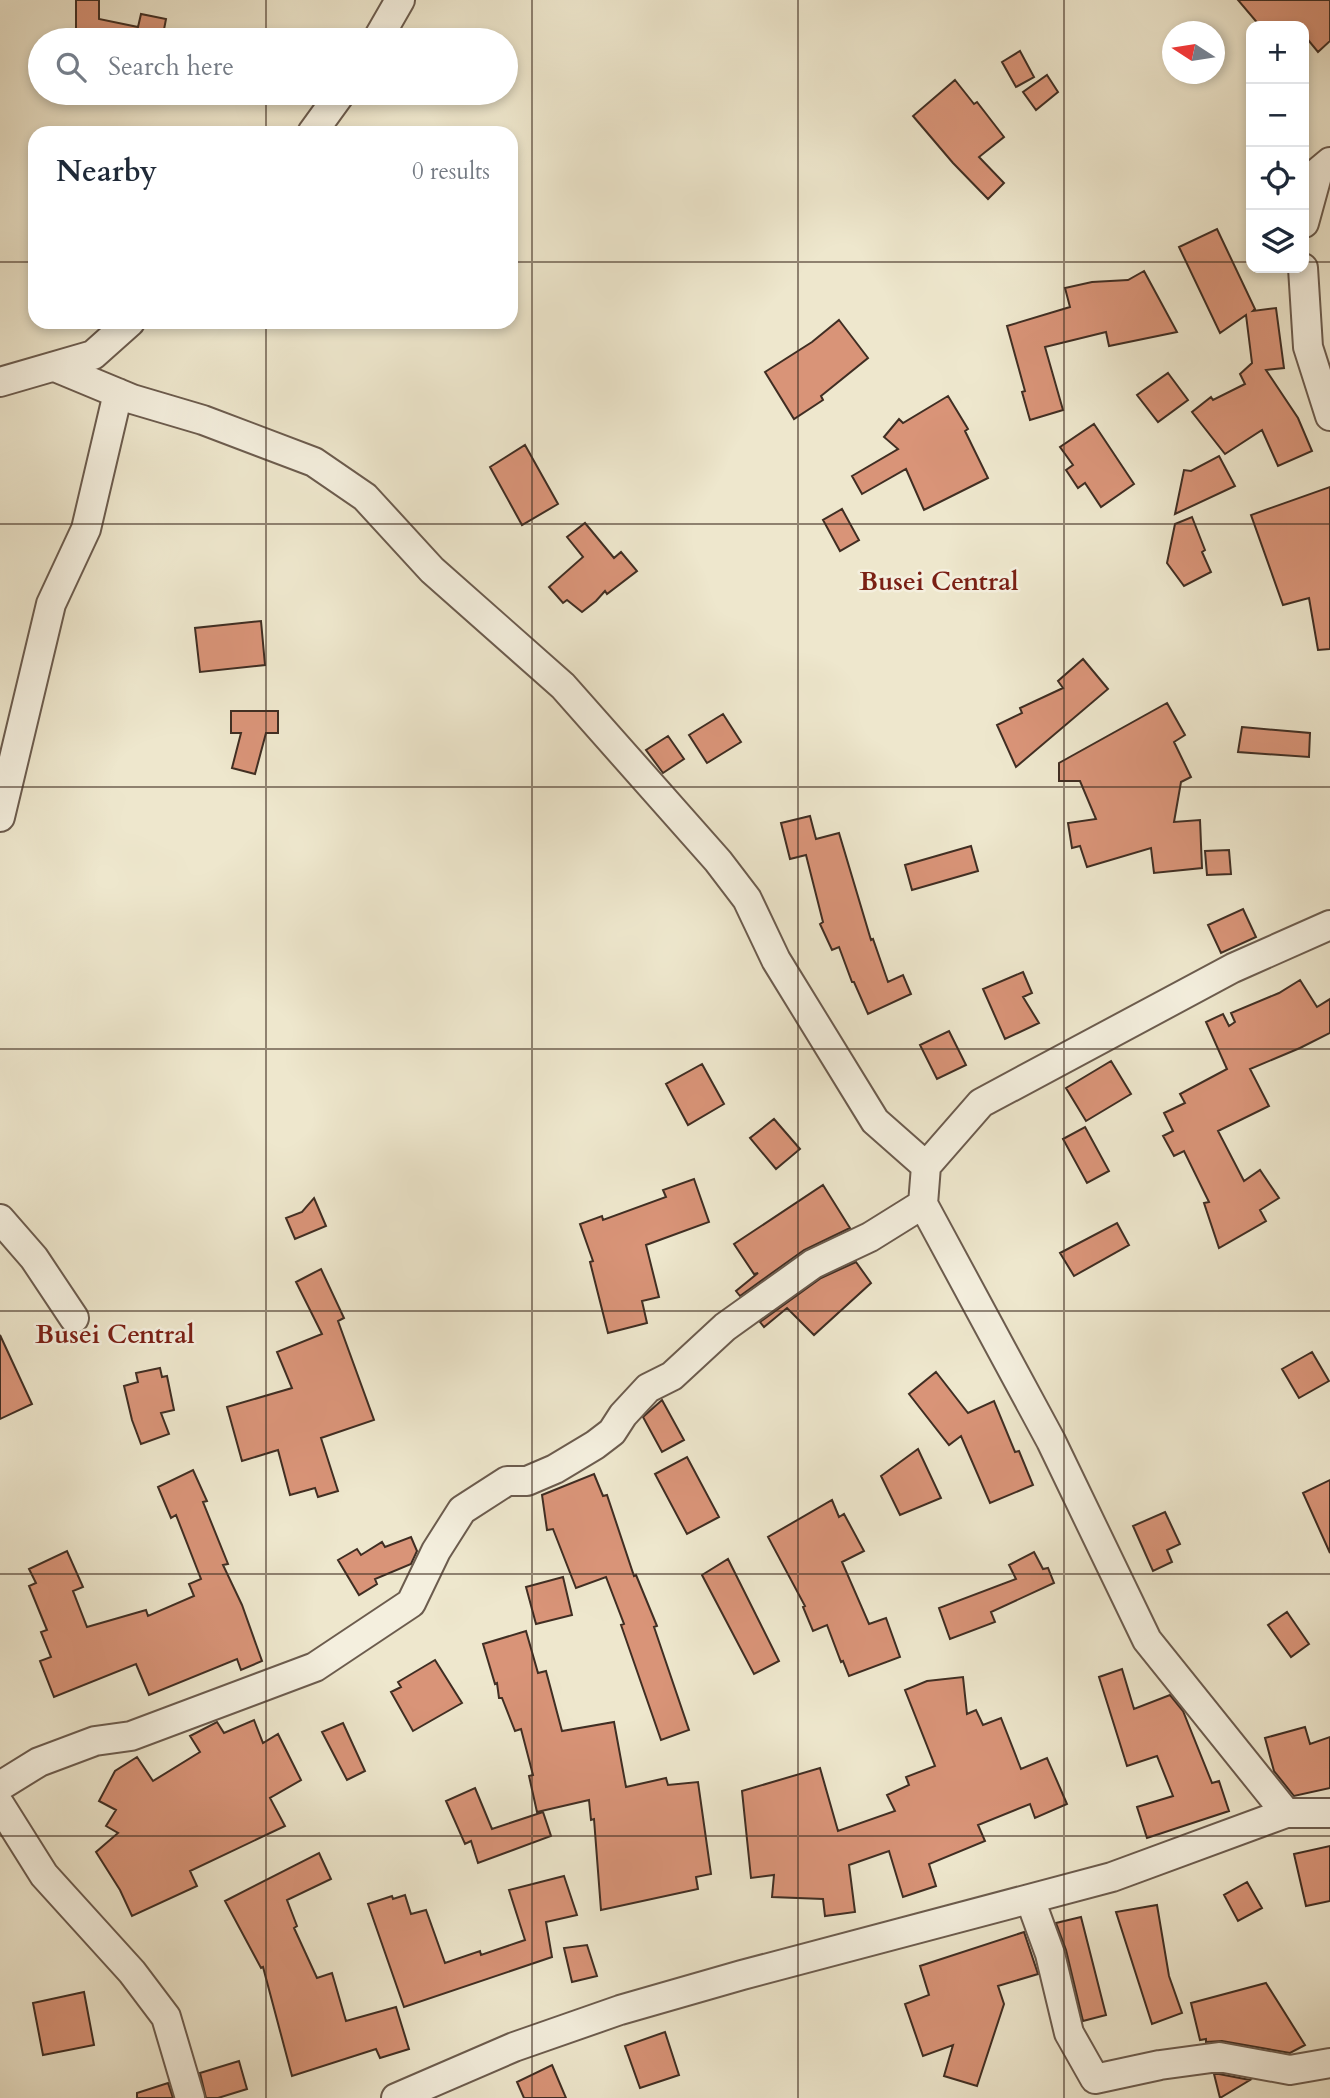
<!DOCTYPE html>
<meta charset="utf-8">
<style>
:root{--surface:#fff;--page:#f6f6f7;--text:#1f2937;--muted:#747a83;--line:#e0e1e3}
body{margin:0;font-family:Cardo,serif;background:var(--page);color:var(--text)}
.controls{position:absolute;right:21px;top:21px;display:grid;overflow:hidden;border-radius:14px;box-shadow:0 4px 10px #0003}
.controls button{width:63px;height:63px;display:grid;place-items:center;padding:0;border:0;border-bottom:2px solid var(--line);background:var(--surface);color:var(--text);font:35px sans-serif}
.compass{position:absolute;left:1162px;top:21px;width:63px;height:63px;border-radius:50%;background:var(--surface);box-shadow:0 4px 10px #0003;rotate:282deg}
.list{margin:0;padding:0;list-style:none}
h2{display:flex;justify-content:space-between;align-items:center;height:91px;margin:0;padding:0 28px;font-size:30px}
h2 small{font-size:23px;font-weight:400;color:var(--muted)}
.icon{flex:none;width:38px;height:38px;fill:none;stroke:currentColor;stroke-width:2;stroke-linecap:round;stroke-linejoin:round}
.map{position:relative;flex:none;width:1330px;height:2098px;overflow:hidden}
.search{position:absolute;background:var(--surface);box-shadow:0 4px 10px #0003;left:28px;top:28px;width:490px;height:77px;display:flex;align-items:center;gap:18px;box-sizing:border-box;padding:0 24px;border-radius:38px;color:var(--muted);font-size:26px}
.panel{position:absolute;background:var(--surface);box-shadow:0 4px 10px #0003;left:28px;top:126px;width:490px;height:203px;border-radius:21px}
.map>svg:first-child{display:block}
.building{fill:#d99478;stroke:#402e23;stroke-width:2}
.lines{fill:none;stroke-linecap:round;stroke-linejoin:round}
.minor-casing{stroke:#6c5c4e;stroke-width:32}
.minor{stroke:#f4efde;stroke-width:28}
.grid{fill:none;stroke:#402e23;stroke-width:2;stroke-opacity:0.55}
.labels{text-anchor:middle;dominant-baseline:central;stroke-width:5;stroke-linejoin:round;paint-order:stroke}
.quarter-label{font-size:26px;font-weight:bold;fill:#7a1f14;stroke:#f4efde}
</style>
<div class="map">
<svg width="1330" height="2098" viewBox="0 0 1330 2098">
<rect width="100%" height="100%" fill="#eee7cd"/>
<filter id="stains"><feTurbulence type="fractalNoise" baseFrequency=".00286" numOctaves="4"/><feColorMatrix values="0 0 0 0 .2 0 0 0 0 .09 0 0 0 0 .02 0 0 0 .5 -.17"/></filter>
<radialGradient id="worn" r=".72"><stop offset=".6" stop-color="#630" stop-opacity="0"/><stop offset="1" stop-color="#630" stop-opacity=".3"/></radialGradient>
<!-- building -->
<path class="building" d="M 76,0 L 99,0 L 99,19 L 138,27 L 141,14 L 166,19 L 162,40 L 76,40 Z
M 1238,0 L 1330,0 L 1330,41 L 1318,52 L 1304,35 L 1304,26 L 1260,26 Z
M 1020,51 L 1034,77 L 1016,87 L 1002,62 Z
M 1047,75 L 1058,92 L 1036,110 L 1023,92 Z
M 955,80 L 974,104 L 977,102 L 1004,137 L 979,157 L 1004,183 L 988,199 L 953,163 L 913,116 Z
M 1217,229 L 1255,309 L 1253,311 L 1276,308 L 1284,368 L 1266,370 L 1298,418 L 1312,451 L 1278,466 L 1262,430 L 1225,454 L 1192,412 L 1211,397 L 1213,400 L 1245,384 L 1240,374 L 1252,363 L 1246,315 L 1220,333 L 1179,247 Z
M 1144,271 L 1177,332 L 1109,346 L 1106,332 L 1045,347 L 1063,410 L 1030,420 L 1022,392 L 1025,391 L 1007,326 L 1070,307 L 1065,288 L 1092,282 L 1128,280 Z
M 839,320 L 868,358 L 821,396 L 823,400 L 794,419 L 765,372 L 812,342 Z
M 1168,373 L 1188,400 L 1158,422 L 1137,395 Z
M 948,396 L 968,429 L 965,431 L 988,478 L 924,510 L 906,469 L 862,494 L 852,476 L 898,449 L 884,437 L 899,419 L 903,423 Z
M 1094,424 L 1134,484 L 1101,507 L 1085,483 L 1078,488 L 1066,470 L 1073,465 L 1060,447 Z
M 525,445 L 558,504 L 522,525 L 490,467 Z
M 1219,456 L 1235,486 L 1175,514 L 1184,470 L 1191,471 Z
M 1330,487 L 1330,649 L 1318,650 L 1309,598 L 1283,605 L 1251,515 Z
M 842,509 L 859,540 L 840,551 L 823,520 Z
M 1192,517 L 1205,550 L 1202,552 L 1211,572 L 1184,586 L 1167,563 L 1175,524 Z
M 585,523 L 614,558 L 621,552 L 637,571 L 607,594 L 605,591 L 596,601 L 582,612 L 567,600 L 563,603 L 549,587 L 583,557 L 567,537 Z
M 261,621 L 265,665 L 200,672 L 195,628 Z
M 1083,659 L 1108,689 L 1016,767 L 997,725 L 1022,713 L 1020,708 L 1063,688 L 1058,681 Z
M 1167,703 L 1185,735 L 1174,742 L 1191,777 L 1181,782 L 1174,822 L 1200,820 L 1202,868 L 1154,873 L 1151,848 L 1087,867 L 1080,846 L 1072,848 L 1068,823 L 1096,819 L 1080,781 L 1059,781 L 1059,763 Z
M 231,711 L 278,711 L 278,733 L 266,733 L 255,774 L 232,768 L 241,733 L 231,733 Z
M 723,714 L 741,742 L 707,763 L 689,735 Z
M 1242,727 L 1310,733 L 1309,757 L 1238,752 Z
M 668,736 L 684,759 L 663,773 L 646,750 Z
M 810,816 L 816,839 L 839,833 L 871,940 L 873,939 L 888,982 L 903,975 L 911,994 L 868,1014 L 854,982 L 852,982 L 839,947 L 832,950 L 820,924 L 823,922 L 806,855 L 790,859 L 781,823 Z
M 971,846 L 978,871 L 912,890 L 905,865 Z
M 1229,850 L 1231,874 L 1207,875 L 1205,851 Z
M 1243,909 L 1256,937 L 1221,953 L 1208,925 Z
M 1023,972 L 1032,993 L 1023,997 L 1039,1023 L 1005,1039 L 983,989 Z
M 1300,980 L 1317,1007 L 1330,999 L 1330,1033 L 1300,1048 L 1250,1069 L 1269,1106 L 1218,1131 L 1244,1181 L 1260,1170 L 1279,1198 L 1260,1210 L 1266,1221 L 1219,1248 L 1204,1203 L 1209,1202 L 1184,1151 L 1174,1156 L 1163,1136 L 1173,1131 L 1164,1113 L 1185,1103 L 1180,1094 L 1227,1069 L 1206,1022 L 1223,1014 L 1229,1026 L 1235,1022 L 1231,1013 L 1279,993 Z
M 949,1031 L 966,1065 L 937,1079 L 920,1045 Z
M 1111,1061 L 1131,1094 L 1086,1121 L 1066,1088 Z
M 702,1064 L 724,1104 L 688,1125 L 666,1084 Z
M 774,1119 L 800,1149 L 776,1169 L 750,1138 Z
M 1085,1127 L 1109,1171 L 1087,1183 L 1063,1139 Z
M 694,1179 L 709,1222 L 646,1245 L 659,1297 L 642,1301 L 647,1323 L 608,1333 L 590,1262 L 593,1261 L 580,1224 L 602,1216 L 603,1220 L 666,1197 L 663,1190 Z
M 823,1185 L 850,1228 L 804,1250 L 740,1296 L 736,1291 L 758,1273 L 754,1274 L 734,1244 Z
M 314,1198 L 326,1226 L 295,1239 L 286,1218 L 302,1212 Z
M 1117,1223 L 1129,1245 L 1074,1276 L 1060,1253 Z
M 856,1262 L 871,1283 L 814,1335 L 787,1308 L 764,1327 L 760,1322 L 821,1278 Z
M 321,1269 L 344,1318 L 338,1321 L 374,1420 L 321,1438 L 338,1491 L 318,1497 L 315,1488 L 290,1495 L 278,1450 L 242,1461 L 227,1407 L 292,1388 L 277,1352 L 322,1334 L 296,1282 Z
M 0,1335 L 32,1404 L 0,1419 Z
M 1312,1352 L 1329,1381 L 1299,1398 L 1282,1369 Z
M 160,1368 L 162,1377 L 167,1376 L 174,1410 L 161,1413 L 169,1434 L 141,1444 L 132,1420 L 124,1386 L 138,1382 L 136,1373 Z
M 936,1372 L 968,1413 L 994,1401 L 1015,1452 L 1019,1451 L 1033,1485 L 990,1503 L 961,1436 L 949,1445 L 909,1394 Z
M 662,1400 L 684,1440 L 662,1452 L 643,1417 Z
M 918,1449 L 941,1498 L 900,1515 L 881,1476 Z
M 687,1457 L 719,1517 L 687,1534 L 655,1474 Z
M 193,1470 L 207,1501 L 203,1502 L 228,1564 L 223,1565 L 242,1605 L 262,1661 L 241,1670 L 237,1659 L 149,1695 L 136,1664 L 54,1697 L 40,1661 L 51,1657 L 41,1632 L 47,1630 L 29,1586 L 36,1583 L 29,1569 L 67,1551 L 83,1587 L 73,1591 L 87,1627 L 146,1610 L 148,1616 L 194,1596 L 189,1584 L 201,1579 L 176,1515 L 171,1518 L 158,1487 Z
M 594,1474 L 603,1496 L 607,1495 L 634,1576 L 636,1575 L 657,1626 L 654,1627 L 689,1730 L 661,1740 L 621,1625 L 624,1624 L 606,1577 L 576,1588 L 553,1529 L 547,1530 L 542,1495 Z
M 1330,1480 L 1330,1553 L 1303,1493 Z
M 832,1500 L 839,1517 L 844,1514 L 864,1551 L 842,1562 L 869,1624 L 886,1618 L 900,1657 L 849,1676 L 843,1661 L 841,1662 L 827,1625 L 813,1631 L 803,1607 L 805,1606 L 768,1537 Z
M 1165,1512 L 1180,1544 L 1167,1550 L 1172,1562 L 1153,1571 L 1133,1526 Z
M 411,1537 L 417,1551 L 411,1564 L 375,1579 L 377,1584 L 359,1595 L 338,1560 L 357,1549 L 361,1555 L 382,1542 L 385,1547 Z
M 1034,1552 L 1043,1569 L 1048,1568 L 1054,1583 L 991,1612 L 995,1622 L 950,1639 L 939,1608 L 1016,1579 L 1009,1565 Z
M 728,1559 L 779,1661 L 754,1674 L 702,1575 Z
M 563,1577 L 572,1615 L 536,1624 L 526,1587 Z
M 1287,1612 L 1309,1644 L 1291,1657 L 1268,1625 Z
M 526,1631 L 538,1673 L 546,1671 L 562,1731 L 614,1722 L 626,1787 L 666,1778 L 668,1785 L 698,1782 L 711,1874 L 696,1877 L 698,1889 L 601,1910 L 594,1819 L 591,1820 L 589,1800 L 537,1812 L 529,1776 L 533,1775 L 521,1729 L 515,1731 L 502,1698 L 499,1698 L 497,1683 L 495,1684 L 483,1644 Z
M 435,1660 L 462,1703 L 413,1731 L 391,1692 L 401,1687 L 398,1682 Z
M 1122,1669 L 1134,1709 L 1170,1695 L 1183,1711 L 1212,1783 L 1219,1781 L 1229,1811 L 1147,1838 L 1137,1807 L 1173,1796 L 1157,1756 L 1127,1766 L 1099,1677 Z
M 963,1677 L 967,1714 L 976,1710 L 983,1725 L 1001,1718 L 1021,1769 L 1047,1758 L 1067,1804 L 1035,1818 L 1030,1804 L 978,1825 L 985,1841 L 929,1864 L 936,1886 L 903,1897 L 889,1851 L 849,1865 L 855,1912 L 825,1916 L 823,1899 L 772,1897 L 774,1875 L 751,1878 L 742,1791 L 820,1768 L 838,1831 L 895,1811 L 887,1795 L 909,1785 L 906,1777 L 935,1766 L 905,1690 L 927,1681 Z
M 254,1720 L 263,1743 L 278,1734 L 301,1780 L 270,1798 L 285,1826 L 190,1871 L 197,1886 L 132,1916 L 120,1890 L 96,1852 L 118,1833 L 106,1826 L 116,1810 L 99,1801 L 115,1771 L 137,1757 L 153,1781 L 200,1752 L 190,1736 L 217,1722 L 224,1733 Z
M 343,1723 L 365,1771 L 347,1780 L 322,1732 Z
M 1305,1727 L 1310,1744 L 1330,1737 L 1330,1788 L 1294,1796 L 1274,1771 L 1265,1738 Z
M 475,1788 L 492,1829 L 543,1812 L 551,1836 L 478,1863 L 471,1841 L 465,1844 L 446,1801 Z
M 1330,1846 L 1330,1901 L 1306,1906 L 1294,1854 Z
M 319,1853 L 331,1879 L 287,1900 L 297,1926 L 294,1928 L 317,1978 L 332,1973 L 346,2021 L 396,2007 L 409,2049 L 380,2058 L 376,2049 L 292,2076 L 263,1967 L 261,1968 L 225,1901 Z
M 564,1876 L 577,1915 L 546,1922 L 552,1957 L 404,2007 L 368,1904 L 392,1896 L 393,1899 L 405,1895 L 411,1914 L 426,1910 L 445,1963 L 480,1951 L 481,1955 L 525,1940 L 509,1890 Z
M 1247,1882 L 1262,1908 L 1238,1921 L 1224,1895 Z
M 1157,1905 L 1169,1976 L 1182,2013 L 1152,2024 L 1116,1912 Z
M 1081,1917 L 1106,2015 L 1083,2021 L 1066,1950 L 1056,1923 Z
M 1024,1932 L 1038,1974 L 998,1986 L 1004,2004 L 977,2086 L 944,2076 L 953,2045 L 923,2056 L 905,2004 L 929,1995 L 920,1966 Z
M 587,1945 L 597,1976 L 572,1982 L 564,1948 Z
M 1266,1983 L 1305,2045 L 1290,2053 L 1222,2041 L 1206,2042 L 1206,2039 L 1200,2040 L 1191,2003 Z
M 84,1992 L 94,2045 L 43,2055 L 33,2003 Z
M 665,2032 L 679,2075 L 640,2088 L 625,2046 Z
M 239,2061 L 247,2089 L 218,2098 L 206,2098 L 200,2073 Z
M 552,2065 L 566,2098 L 524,2098 L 517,2082 Z
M 1214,2074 L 1219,2074 L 1250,2080 L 1220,2098 Z
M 168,2083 L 173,2098 L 137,2098 L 137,2093 Z"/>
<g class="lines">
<!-- minor casing -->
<g class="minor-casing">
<path id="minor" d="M 377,40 L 400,0
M 312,133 L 341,93
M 1304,223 L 1318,172 L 1330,162
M 1303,268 L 1308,347 L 1330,416
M 55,367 L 132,399 L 203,420 L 314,462 L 365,497 L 432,570 L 563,686 L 718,861 L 747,899 L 776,960 L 875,1121 L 926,1166 L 923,1204 L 1051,1441 L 1147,1640 L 1286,1813
M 0,382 L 93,355 L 130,322
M 0,817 L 51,604 L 86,529 L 118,393
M 926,1166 L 981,1103 L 1233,968 L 1330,925
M 0,1219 L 34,1258 L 74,1318
M 0,1786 L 39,1762 L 95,1741 L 131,1736 L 315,1667 L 411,1603 L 436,1551 L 462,1510 L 507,1481 L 527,1481 L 555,1469 L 595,1445 L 612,1432 L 623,1415 L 648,1388 L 672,1376 L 725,1327 L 813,1264 L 870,1237 L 923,1204
M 0,1805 L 44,1875 L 132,1972 L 166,2017 L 190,2098
M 1030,1899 L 1050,1954 L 1069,2033 L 1095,2079 L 1160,2065 L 1219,2057 L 1290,2070 L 1330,2063
M 396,2098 L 514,2047 L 620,2010 L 742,1975 L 1112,1877 L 1286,1813 L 1330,1813"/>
</g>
<!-- minor -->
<use href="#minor" class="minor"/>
</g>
<!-- grid -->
<path class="grid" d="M 266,0 L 266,40M 532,0 L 532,2098M 798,0 L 798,2098M 1064,0 L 1064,2098M 266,93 L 266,133M 0,262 L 35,262M 511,262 L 1251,262M 1304,262 L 1330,262M 266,322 L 266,2098M 0,524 L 1330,524M 0,787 L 1330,787M 0,1049 L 1330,1049M 0,1311 L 1330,1311M 0,1574 L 1330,1574M 0,1836 L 1330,1836"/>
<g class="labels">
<!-- quarter labels -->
<g class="quarter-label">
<text x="939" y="581">Busei Central</text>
<text x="115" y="1334">Busei Central</text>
</g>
</g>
<rect width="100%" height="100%" filter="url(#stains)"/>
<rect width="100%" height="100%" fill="url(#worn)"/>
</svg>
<div class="controls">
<button>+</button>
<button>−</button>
<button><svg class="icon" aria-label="locate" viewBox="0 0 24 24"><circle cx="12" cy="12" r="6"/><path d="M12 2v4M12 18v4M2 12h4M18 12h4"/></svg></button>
<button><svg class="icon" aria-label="layers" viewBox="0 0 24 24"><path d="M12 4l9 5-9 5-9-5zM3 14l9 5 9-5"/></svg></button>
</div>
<svg class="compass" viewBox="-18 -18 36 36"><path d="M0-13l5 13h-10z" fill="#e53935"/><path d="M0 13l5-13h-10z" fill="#747a83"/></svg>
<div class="search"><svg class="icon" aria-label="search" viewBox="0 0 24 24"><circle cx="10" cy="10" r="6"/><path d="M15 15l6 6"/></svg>Search here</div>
<section class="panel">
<h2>Nearby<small>0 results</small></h2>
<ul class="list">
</ul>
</section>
</div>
